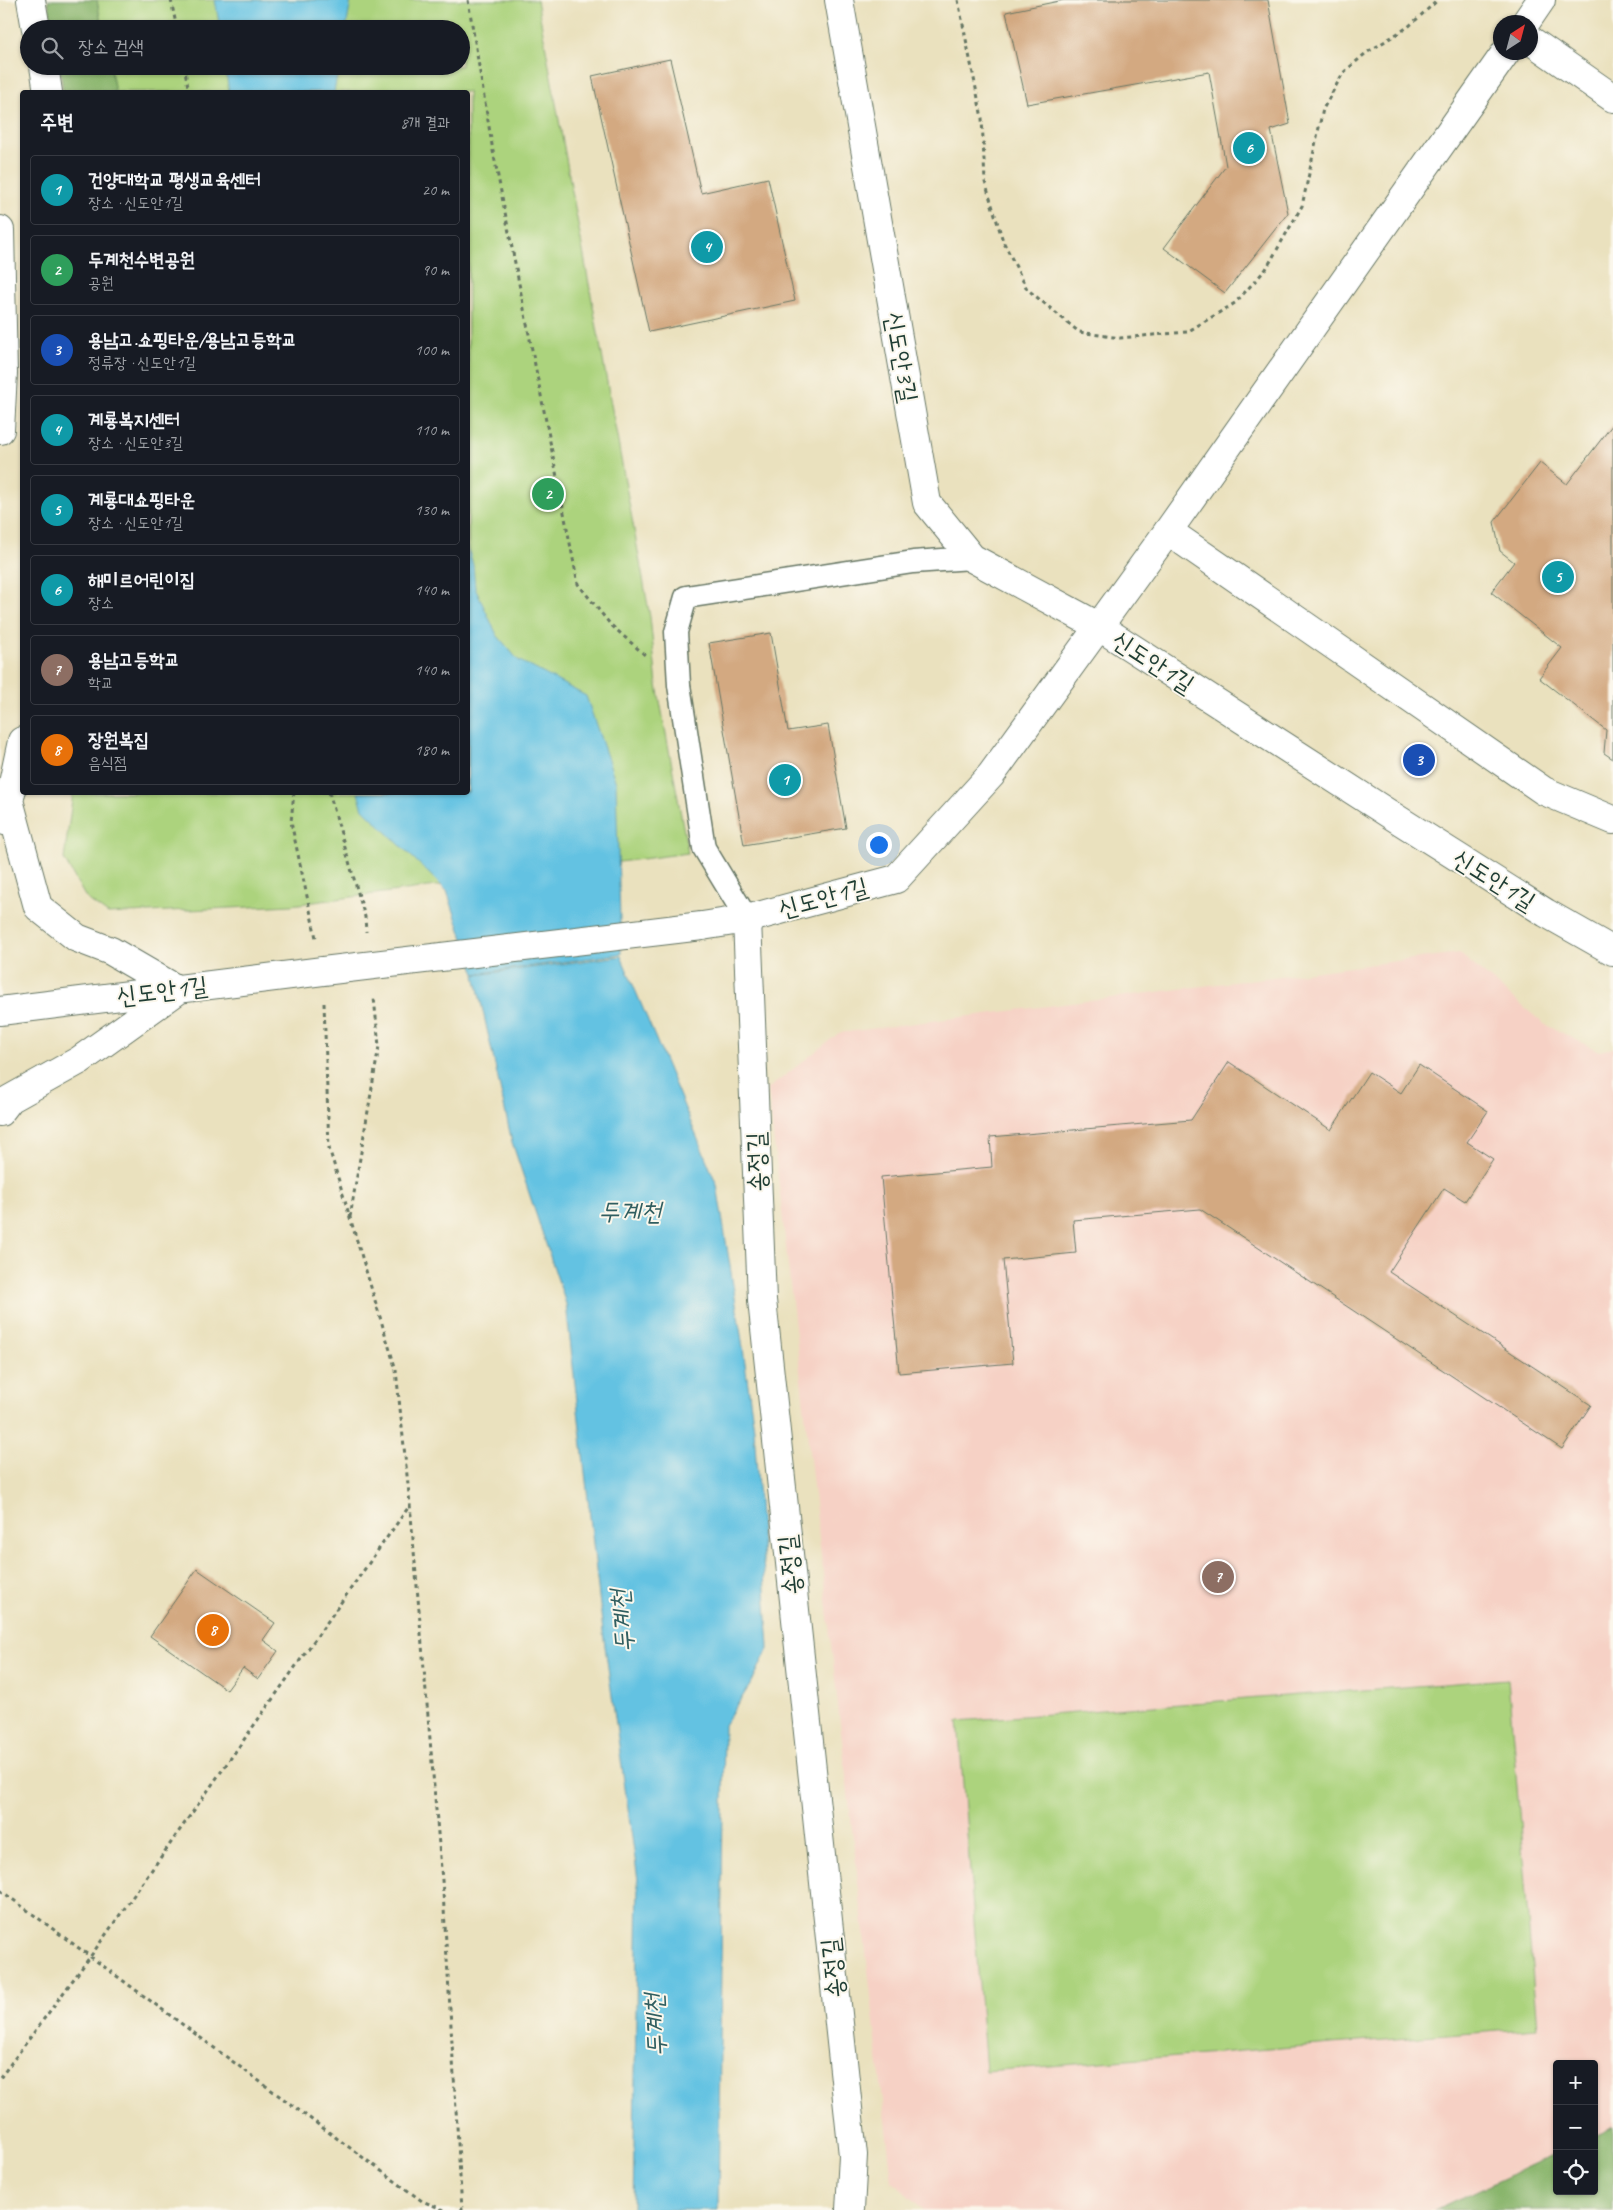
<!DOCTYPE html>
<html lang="ko">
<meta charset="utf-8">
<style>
:root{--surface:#171b24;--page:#20242c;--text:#f1f3f6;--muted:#9ea1a6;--line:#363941;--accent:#c8321e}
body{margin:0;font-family:Caveat,"Poor Story",sans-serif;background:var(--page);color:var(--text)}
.controls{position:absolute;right:15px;bottom:15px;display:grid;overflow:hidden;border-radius:5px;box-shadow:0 1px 4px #0004}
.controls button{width:45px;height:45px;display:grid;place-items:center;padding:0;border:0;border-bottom:1px solid var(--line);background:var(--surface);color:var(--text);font:25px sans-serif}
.compass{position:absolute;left:1493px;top:15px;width:45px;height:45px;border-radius:50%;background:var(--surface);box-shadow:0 1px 4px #0004;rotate:36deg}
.you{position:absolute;left:878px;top:844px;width:18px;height:18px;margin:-12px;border:4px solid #fff;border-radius:50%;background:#1a73e8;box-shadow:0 0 0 8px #1a73e833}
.badge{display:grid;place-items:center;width:32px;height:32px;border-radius:50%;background:var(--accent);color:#fff;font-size:16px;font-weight:700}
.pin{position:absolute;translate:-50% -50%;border:2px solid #fff;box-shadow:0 1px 5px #0006}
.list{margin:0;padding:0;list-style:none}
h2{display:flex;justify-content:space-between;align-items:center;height:65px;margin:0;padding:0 20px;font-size:21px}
h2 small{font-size:16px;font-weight:400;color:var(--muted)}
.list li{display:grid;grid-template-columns:32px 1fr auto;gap:15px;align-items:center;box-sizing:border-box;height:70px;margin:0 10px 10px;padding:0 10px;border:1px solid var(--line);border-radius:5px}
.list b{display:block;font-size:19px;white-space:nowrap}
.list p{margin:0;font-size:16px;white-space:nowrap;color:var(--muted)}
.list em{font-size:16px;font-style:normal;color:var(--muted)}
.icon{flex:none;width:28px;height:28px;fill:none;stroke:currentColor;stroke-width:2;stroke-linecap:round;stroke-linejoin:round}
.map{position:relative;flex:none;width:1613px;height:2210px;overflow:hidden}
.search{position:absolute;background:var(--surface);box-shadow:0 1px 4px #0004;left:20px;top:20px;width:450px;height:55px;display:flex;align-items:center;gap:12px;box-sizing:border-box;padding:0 18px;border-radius:28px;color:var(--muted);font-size:19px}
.panel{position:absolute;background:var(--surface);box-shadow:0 1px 4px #0004;left:20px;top:90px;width:450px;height:705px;border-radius:5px}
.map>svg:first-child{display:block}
.built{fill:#f6d1c5}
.green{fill:#acd37d;stroke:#668858}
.forest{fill:#89b56c;stroke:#547950}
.water{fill:#64c2e2;stroke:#42808b}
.building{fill:#d3a981}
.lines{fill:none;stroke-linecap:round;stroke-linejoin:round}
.lane-casing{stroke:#667664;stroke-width:25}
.street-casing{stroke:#667664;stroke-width:30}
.secondary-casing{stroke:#667664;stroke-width:30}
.path{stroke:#667664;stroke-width:3;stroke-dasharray:4 4;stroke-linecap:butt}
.lane{stroke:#fff;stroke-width:22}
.street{stroke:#fff;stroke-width:28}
.secondary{stroke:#fff;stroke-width:28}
.secondary-bridge-casing{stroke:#667664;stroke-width:30;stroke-linecap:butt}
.secondary-bridge{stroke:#fff;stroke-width:28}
.labels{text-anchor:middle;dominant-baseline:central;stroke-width:4;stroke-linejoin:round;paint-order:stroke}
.street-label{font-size:25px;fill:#1f3d34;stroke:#fbf7ec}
.water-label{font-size:26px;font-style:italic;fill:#305e60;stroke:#fbf7ec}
</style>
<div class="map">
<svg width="1613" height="2210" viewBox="0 0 1613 2210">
<rect width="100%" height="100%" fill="#fbf7ec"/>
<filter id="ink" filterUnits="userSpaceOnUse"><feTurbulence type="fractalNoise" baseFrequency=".02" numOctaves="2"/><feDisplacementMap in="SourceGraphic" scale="10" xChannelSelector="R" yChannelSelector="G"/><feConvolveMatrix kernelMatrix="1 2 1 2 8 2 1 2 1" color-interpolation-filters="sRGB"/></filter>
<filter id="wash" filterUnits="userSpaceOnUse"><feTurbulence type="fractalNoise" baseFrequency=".0096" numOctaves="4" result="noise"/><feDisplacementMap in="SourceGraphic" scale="20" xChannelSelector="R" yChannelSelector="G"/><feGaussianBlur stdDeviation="1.12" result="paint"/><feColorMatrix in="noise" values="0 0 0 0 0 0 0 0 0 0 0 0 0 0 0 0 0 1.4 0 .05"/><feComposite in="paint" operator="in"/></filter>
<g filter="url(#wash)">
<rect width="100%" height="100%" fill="#eae1be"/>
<!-- built -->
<path class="built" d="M 1459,953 L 1544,1024 L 1599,1051 L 1613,1048 L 1613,2127 L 1594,2136 L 1594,2064 L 1557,2064 L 1557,2153 L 1435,2210 L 924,2210 L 892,2181 L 768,1089 L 839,1033 Z"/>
<!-- green -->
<path class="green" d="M 97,0 L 537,0 L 650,617 L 657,685 L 688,853 L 291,905 L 108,914 L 86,898 L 64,859 L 73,793 L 468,792 L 468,92 L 115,92 L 110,66 L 461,66 L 461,29 L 102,29 Z
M 1508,1679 L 1537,2028 L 986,2071 L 958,1721 Z"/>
<!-- forest -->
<path class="forest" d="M 48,0 L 97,0 L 102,29 L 53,29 Z
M 60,66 L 110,66 L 115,92 L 63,92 Z
M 1613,2127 L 1613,2210 L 1435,2210 L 1557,2153 L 1557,2191 L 1594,2191 L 1594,2136 Z"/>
<!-- water -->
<path class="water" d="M 215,0 L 351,0 L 346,29 L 220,29 Z
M 225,66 L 339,66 L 334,92 L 229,92 Z
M 468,547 L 473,565 L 475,588 L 497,635 L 518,660 L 586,696 L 616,783 L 621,954 L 475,974 L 447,891 L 363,809 L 358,793 L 468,792 Z
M 621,956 L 717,1185 L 742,1341 L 754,1429 L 769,1647 L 752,1682 L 724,1725 L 718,2210 L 633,2210 L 638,1880 L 603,1632 L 566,1304 L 512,1142 L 475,975 Z"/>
<g id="blocks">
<!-- building -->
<path class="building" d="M 1064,0 L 1268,0 L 1290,124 L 1271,130 L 1288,213 L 1225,293 L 1164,248 L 1226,166 L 1209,72 L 1027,104 L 1006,12 Z
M 670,59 L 701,193 L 768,178 L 795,301 L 649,332 L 592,76 Z
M 1613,424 L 1613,759 L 1604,753 L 1606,730 L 1539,678 L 1562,648 L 1491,592 L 1514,562 L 1500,551 L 1494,522 L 1540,463 L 1567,484 Z
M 771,633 L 788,731 L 828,725 L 846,828 L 744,845 L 709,643 Z
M 1229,1062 L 1331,1130 L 1369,1072 L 1401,1093 L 1419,1065 L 1488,1111 L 1467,1142 L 1493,1159 L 1465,1201 L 1444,1188 L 1389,1272 L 1591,1405 L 1562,1449 L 1200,1209 L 1073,1220 L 1076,1253 L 1003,1260 L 1013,1363 L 899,1373 L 881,1177 L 992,1167 L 990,1137 L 1191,1120 Z
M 197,1569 L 275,1623 L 263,1640 L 278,1651 L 258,1679 L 243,1668 L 227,1690 L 150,1636 Z"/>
</g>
</g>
<g filter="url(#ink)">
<use href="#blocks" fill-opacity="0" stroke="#667664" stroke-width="1"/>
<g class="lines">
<!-- lane casing -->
<g class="lane-casing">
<path id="lane" d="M 747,919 L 704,848 L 679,685 L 676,632 L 686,597 L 913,562 L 972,558"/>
</g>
<!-- street casing -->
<g class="street-casing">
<path id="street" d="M 1530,40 L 1613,98
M 1168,531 L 1544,791 L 1613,820
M 702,926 L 747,919"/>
</g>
<!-- secondary casing -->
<g class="secondary-casing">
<path id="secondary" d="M 31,0 L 36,29
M 839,0 L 927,503 L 972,558 L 1098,626 L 1391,815 L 1546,913 L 1613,951
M 1526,22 L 1541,0
M 44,66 L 48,92
M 0,230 L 3,373 L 0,430
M 5,821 L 22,741
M 0,1011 L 323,971
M 0,1112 L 10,1099 L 80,1060 L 178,990 L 111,951 L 77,938 L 38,907 L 10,804
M 850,2210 L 853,2155 L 762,1300 L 747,919 L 896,879 L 991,775 L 1168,531 L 1506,52"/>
</g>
<!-- path -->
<path class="path" d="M 171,0 L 177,29
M 468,0 L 493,151 L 578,584 L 610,624 L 646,656
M 958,0 L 982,118 L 985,182 L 1003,241 L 1027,289 L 1079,332 L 1120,338 L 1187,332 L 1235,303 L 1266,269 L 1302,206 L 1323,109 L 1343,73 L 1366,53 L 1408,27 L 1438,0
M 184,66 L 189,92
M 294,792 L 291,822 L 316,938
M 329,792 L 365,917 L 366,932
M 324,1003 L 329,1148 L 396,1370 L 410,1504 L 443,1892 L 462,2210
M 350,1217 L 379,1046 L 374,998
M 0,1890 L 422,2201 L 444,2210
M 0,2078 L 90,1957 L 410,1505"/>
<!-- lane -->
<use href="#lane" class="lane"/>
<!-- street -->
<use href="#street" class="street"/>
<!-- secondary -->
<use href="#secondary" class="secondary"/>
<!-- secondary-bridge casing -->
<g class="secondary-bridge-casing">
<path id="secondary-bridge" d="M 323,971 L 702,926"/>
</g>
<!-- secondary-bridge -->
<use href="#secondary-bridge" class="secondary-bridge"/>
</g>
</g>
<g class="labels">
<!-- street labels -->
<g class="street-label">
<text transform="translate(901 357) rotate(80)">신도안3길</text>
<text transform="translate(1153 662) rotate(33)">신도안1길</text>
<text transform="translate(1494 880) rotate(32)">신도안1길</text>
<text transform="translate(823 898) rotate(-15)">신도안1길</text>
<text transform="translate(162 991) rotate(-7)">신도안1길</text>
<text transform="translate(757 1162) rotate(-92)">송정길</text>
<text transform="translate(790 1565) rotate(-96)">송정길</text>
<text transform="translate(833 1968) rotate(-96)">송정길</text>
</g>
<!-- water labels -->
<g class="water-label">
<text x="630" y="1211">두계천</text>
<text transform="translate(622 1621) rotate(-95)">두계천</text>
<text transform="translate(655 2025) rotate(-93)">두계천</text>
</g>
</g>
</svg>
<div class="controls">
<button>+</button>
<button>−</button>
<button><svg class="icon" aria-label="locate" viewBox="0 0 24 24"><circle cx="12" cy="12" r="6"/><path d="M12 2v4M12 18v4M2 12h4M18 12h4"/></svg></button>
</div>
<svg class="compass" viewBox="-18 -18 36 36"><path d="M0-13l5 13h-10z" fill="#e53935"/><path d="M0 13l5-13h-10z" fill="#9ea1a6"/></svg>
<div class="you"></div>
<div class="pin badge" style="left:785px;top:780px;background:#0f9aa8">1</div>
<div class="pin badge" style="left:548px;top:494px;background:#2e9e5b">2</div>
<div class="pin badge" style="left:1419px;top:760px;background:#1a4fb4">3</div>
<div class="pin badge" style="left:707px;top:247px;background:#0f9aa8">4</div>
<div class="pin badge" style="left:1558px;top:577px;background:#0f9aa8">5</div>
<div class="pin badge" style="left:1249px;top:148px;background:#0f9aa8">6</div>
<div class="pin badge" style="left:1218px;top:1577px;background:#8d6e63">7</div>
<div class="pin badge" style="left:213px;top:1630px;background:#e8710a">8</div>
<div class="search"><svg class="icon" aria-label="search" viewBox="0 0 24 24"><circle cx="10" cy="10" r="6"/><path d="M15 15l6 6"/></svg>장소 검색</div>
<section class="panel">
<h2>주변<small>8개 결과</small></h2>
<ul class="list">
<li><span class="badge" style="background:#0f9aa8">1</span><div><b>건양대학교 평생교육센터</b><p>장소 · 신도안1길</p></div><em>20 m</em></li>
<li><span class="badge" style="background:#2e9e5b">2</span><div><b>두계천수변공원</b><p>공원</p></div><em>90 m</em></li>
<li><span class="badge" style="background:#1a4fb4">3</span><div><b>용남고.쇼핑타운/용남고등학교</b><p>정류장 · 신도안1길</p></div><em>100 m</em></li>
<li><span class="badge" style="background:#0f9aa8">4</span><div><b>계룡복지센터</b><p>장소 · 신도안3길</p></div><em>110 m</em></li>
<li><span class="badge" style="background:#0f9aa8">5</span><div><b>계룡대쇼핑타운</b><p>장소 · 신도안1길</p></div><em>130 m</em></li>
<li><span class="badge" style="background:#0f9aa8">6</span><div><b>해미르어린이집</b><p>장소</p></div><em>140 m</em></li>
<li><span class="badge" style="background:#8d6e63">7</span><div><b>용남고등학교</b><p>학교</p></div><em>140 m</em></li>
<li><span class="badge" style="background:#e8710a">8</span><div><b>장원복집</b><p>음식점</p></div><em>180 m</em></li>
</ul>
</section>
</div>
